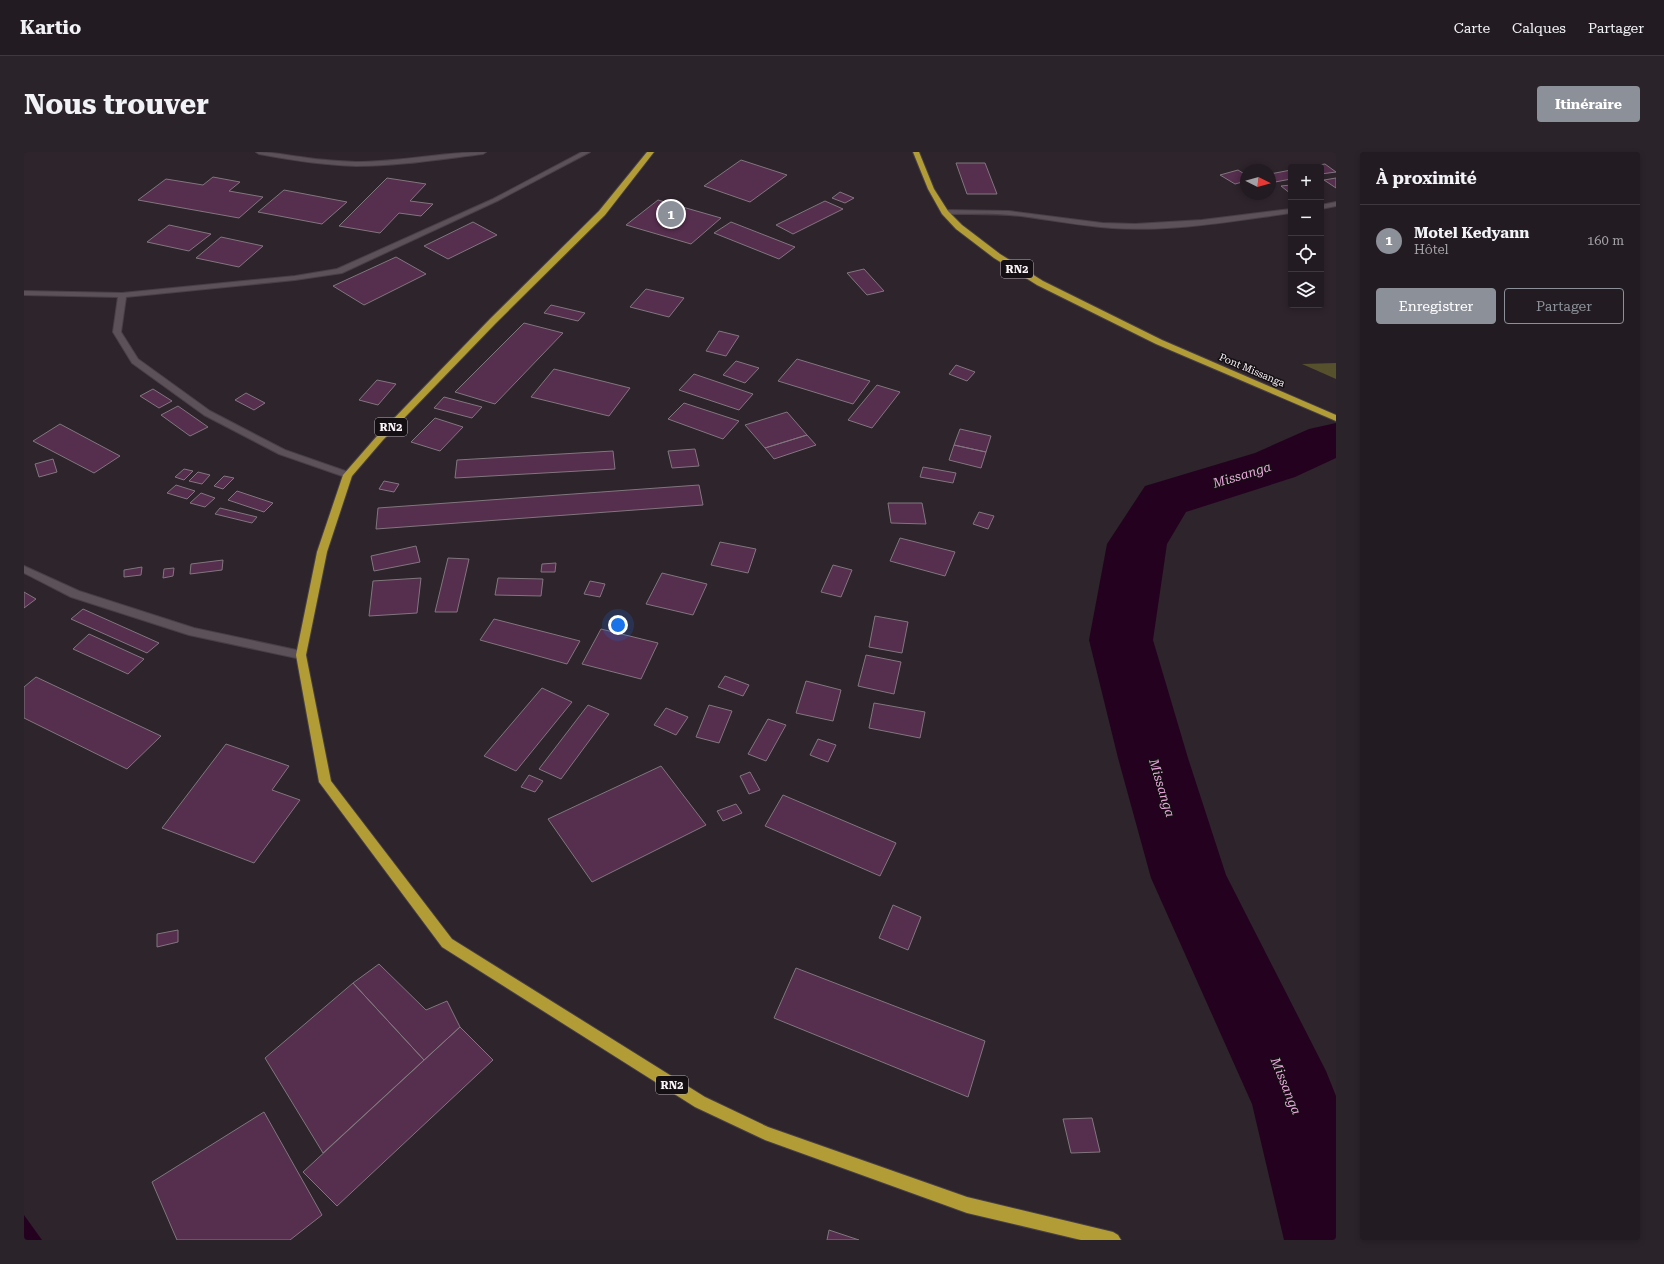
<!DOCTYPE html>
<html lang="fr">
<meta charset="utf-8">
<style>
:root{--surface:#221b21;--page:#2a242a;--text:#f1f3f6;--muted:#a2a1a5;--line:#3f393f;--accent:#8c9099}
body{margin:0;font-family:"Roboto Serif",serif;background:var(--page);color:var(--text)}
.controls{position:absolute;right:12px;top:12px;display:grid;overflow:hidden;border-radius:4px;box-shadow:0 2px 6px #0003}
.controls button{width:36px;height:36px;display:grid;place-items:center;padding:0;border:0;border-bottom:1px solid var(--line);background:var(--surface);color:var(--text);font:20px sans-serif}
.compass{position:absolute;left:1216px;top:12px;width:36px;height:36px;border-radius:50%;background:var(--surface);box-shadow:0 2px 6px #0003;rotate:96deg}
.you{position:absolute;left:594px;top:473px;width:14px;height:14px;margin:-10px;border:3px solid #fff;border-radius:50%;background:#1a73e8;box-shadow:0 0 0 6px #1a73e833}
.badge{display:grid;place-items:center;width:26px;height:26px;border-radius:50%;background:var(--accent);color:#fff;font-size:13px;font-weight:700}
.pin{position:absolute;translate:-50% -50%;border:2px solid #fff;box-shadow:0 1px 4px #0006}
.list{margin:0;padding:0;list-style:none}
h2{display:flex;justify-content:space-between;align-items:center;height:52px;margin:0;padding:0 16px;font-size:17px}
h2 small{font-size:13px;font-weight:400;color:var(--muted)}
.list li{display:grid;grid-template-columns:26px 1fr auto;gap:12px;align-items:center;box-sizing:border-box;height:72px;padding:0 16px;border-top:1px solid var(--line)}
.list b{display:block;font-size:15px;white-space:nowrap}
.list p{margin:0;font-size:13px;white-space:nowrap;color:var(--muted)}
.list em{font-size:13px;font-style:normal;color:var(--muted)}
.actions{display:flex;gap:8px;padding:12px 16px}
.actions a{flex:1;padding:9px 0;border:1px solid var(--accent);border-radius:4px;text-align:center;font-size:14px;color:var(--accent)}
.actions .main{background:var(--accent);color:#fff}
.icon{flex:none;width:22px;height:22px;fill:none;stroke:currentColor;stroke-width:2;stroke-linecap:round;stroke-linejoin:round}
.map{position:relative;flex:none;width:1312px;height:1088px;overflow:hidden;border-radius:4px}
header{display:flex;align-items:center;gap:24px;box-sizing:border-box;height:56px;padding:0 20px;background:var(--surface);border-bottom:1px solid var(--line)}
header strong{font-size:19px}
nav{display:flex;gap:22px;margin-inline-start:auto;font-size:14px}
.intro{display:flex;align-items:center;justify-content:space-between;box-sizing:border-box;height:96px;padding:0 24px}
h1{margin:0;font-size:28px}
.button{padding:10px 18px;border-radius:4px;background:var(--accent);color:#fff;font-size:14px;font-weight:700}
main{display:flex;gap:24px;padding:0 24px}
aside{flex:1;background:var(--surface);border-radius:4px;box-shadow:0 2px 6px #0003}
.map>svg:first-child{display:block}
.green{fill:#57502d}
.water{fill:#24021f}
.lines{fill:none;stroke-linecap:round;stroke-linejoin:round}
.river{fill:#24021f;fill-rule:evenodd}
.building{fill:#562e4e;stroke:#81767e}
.minor-casing{stroke:#483f46;stroke-width:2}
.tertiary-casing{stroke:#483f46;stroke-width:2}
.trunk-casing{stroke:#483f46;stroke-width:2}
.minor{fill:#5c5159;fill-rule:evenodd}
.tertiary{fill:#5c5159;fill-rule:evenodd}
.trunk{fill:#b29c36;fill-rule:evenodd}
.labels{text-anchor:middle;dominant-baseline:central;stroke-width:3;stroke-linejoin:round;paint-order:stroke}
.far-street-label{font-size:10px;fill:#f9f2f7;stroke:#130f12}
.shield{fill:#130f12;stroke:#b4aeb2;stroke-width:1}
.shield-label{font-size:11px;font-weight:bold;fill:#f9f2f7}
.water-label{font-size:13px;font-style:italic;fill:#eaa6dc;stroke:#130f12}
</style>
<header>
<strong>Kartio</strong>
<nav><a>Carte</a><a>Calques</a><a>Partager</a></nav>
</header>
<div class="intro"><h1>Nous trouver</h1><a class="button">Itinéraire</a></div>
<main>
<div class="map">
<svg width="1312" height="1088" viewBox="0 0 1312 1088">
<rect width="100%" height="100%" fill="#2e242c"/>
<!-- green -->
<path class="green" d="M 1312,211 L 1312,227 L 1278,212 Z"/>
<!-- water -->
<path class="water" d="M 0,1063 L 18,1088 L 0,1088 Z"/>
<g class="lines">
<!-- river -->
<path class="river" d="M 1312,271 L 1312,306 L 1271,325 L 1162,360 L 1143,392 L 1129,488 L 1164,606 L 1202,723 L 1302,919 L 1312,944 L 1312,1088 L 1260,1088 L 1228,952 L 1127,726 L 1094,606 L 1065,488 L 1083,392 L 1121,334 L 1231,301 L 1285,277 Z"/>
</g>
<!-- building -->
<path class="building" d="M 717,8 L 763,23 L 726,50 L 680,34 Z
M 932,11 L 961,11 L 973,42 L 943,42 Z
M 1301,12 L 1312,20 L 1297,22 L 1297,15 L 1282,15 Z
M 1214,18 L 1222,23 L 1222,29 L 1211,32 L 1196,23 Z
M 1267,18 L 1267,27 L 1251,30 L 1246,26 L 1246,22 Z
M 189,25 L 216,30 L 205,39 L 239,45 L 215,66 L 114,48 L 142,27 L 179,33 Z
M 363,26 L 402,32 L 386,49 L 409,52 L 397,64 L 375,61 L 356,81 L 315,74 Z
M 1312,26 L 1312,36 L 1300,28 Z
M 1267,33 L 1267,42 L 1257,34 Z
M 260,38 L 323,50 L 298,72 L 234,60 Z
M 816,40 L 830,46 L 821,51 L 808,46 Z
M 634,48 L 697,66 L 667,92 L 602,73 Z
M 801,49 L 819,57 L 769,82 L 752,73 Z
M 449,70 L 473,83 L 424,107 L 400,94 Z
M 707,70 L 771,95 L 755,107 L 690,81 Z
M 145,73 L 187,82 L 165,99 L 123,90 Z
M 197,85 L 239,94 L 215,115 L 172,106 Z
M 372,105 L 402,122 L 340,153 L 309,134 Z
M 840,117 L 860,139 L 843,143 L 823,121 Z
M 622,137 L 660,146 L 645,165 L 606,155 Z
M 527,153 L 561,161 L 554,169 L 520,161 Z
M 500,171 L 539,181 L 471,252 L 431,240 Z
M 695,179 L 715,184 L 702,204 L 682,199 Z
M 773,207 L 846,229 L 829,252 L 754,229 Z
M 712,209 L 735,216 L 721,231 L 699,223 Z
M 932,213 L 951,220 L 943,229 L 925,222 Z
M 530,217 L 606,236 L 585,264 L 507,245 Z
M 670,222 L 729,242 L 715,258 L 655,238 Z
M 353,228 L 372,232 L 354,253 L 335,248 Z
M 853,233 L 876,240 L 848,276 L 824,268 Z
M 129,237 L 148,249 L 135,256 L 116,244 Z
M 222,241 L 241,251 L 230,258 L 211,248 Z
M 420,245 L 458,255 L 448,266 L 410,256 Z
M 660,251 L 715,269 L 699,287 L 644,267 Z
M 154,254 L 184,275 L 166,284 L 137,263 Z
M 763,260 L 783,283 L 741,296 L 721,273 Z
M 411,266 L 439,275 L 416,299 L 387,290 Z
M 36,272 L 96,304 L 70,321 L 9,289 Z
M 936,277 L 967,284 L 962,300 L 930,293 Z
M 783,283 L 792,293 L 750,307 L 741,296 Z
M 930,293 L 962,300 L 957,316 L 925,308 Z
M 671,297 L 675,314 L 648,316 L 644,299 Z
M 589,299 L 591,317 L 431,326 L 433,308 Z
M 29,307 L 33,320 L 15,325 L 11,312 Z
M 899,315 L 932,321 L 929,331 L 896,325 Z
M 160,317 L 169,319 L 160,328 L 151,325 Z
M 174,320 L 186,323 L 178,332 L 165,329 Z
M 200,324 L 210,326 L 199,337 L 190,334 Z
M 360,329 L 375,332 L 370,340 L 355,337 Z
M 152,333 L 171,339 L 163,347 L 143,341 Z
M 675,333 L 679,353 L 352,377 L 354,356 Z
M 213,339 L 249,351 L 240,360 L 204,348 Z
M 177,341 L 191,346 L 181,355 L 166,351 Z
M 864,351 L 898,351 L 902,372 L 867,371 Z
M 196,356 L 233,365 L 228,371 L 191,362 Z
M 955,360 L 970,364 L 964,377 L 949,372 Z
M 876,386 L 931,400 L 921,424 L 866,409 Z
M 696,390 L 732,397 L 724,421 L 687,413 Z
M 392,394 L 396,410 L 350,419 L 347,404 Z
M 424,406 L 445,407 L 433,460 L 411,460 Z
M 199,408 L 198,418 L 166,422 L 167,412 Z
M 532,411 L 531,420 L 517,420 L 518,412 Z
M 809,413 L 828,418 L 817,445 L 797,440 Z
M 118,415 L 117,423 L 100,425 L 100,418 Z
M 150,416 L 149,424 L 139,426 L 140,417 Z
M 638,421 L 683,432 L 669,463 L 622,452 Z
M 397,426 L 393,461 L 345,464 L 349,429 Z
M 474,426 L 519,427 L 517,444 L 471,443 Z
M 566,429 L 581,432 L 576,445 L 560,442 Z
M 0,440 L 12,447 L 0,456 Z
M 59,457 L 135,491 L 123,501 L 47,467 Z
M 851,464 L 884,470 L 878,501 L 845,495 Z
M 470,467 L 556,489 L 543,512 L 456,488 Z
M 577,477 L 634,491 L 617,527 L 558,512 Z
M 65,482 L 120,507 L 104,522 L 49,497 Z
M 842,503 L 877,510 L 870,542 L 834,534 Z
M 701,524 L 725,533 L 719,544 L 694,535 Z
M 12,525 L 137,584 L 103,617 L 0,566 L 0,535 Z
M 782,529 L 817,538 L 809,569 L 772,561 Z
M 518,536 L 548,550 L 492,619 L 460,604 Z
M 850,551 L 901,560 L 896,586 L 845,576 Z
M 564,553 L 585,562 L 537,627 L 515,617 Z
M 685,553 L 708,559 L 695,591 L 672,585 Z
M 642,556 L 664,565 L 652,583 L 630,573 Z
M 744,567 L 762,573 L 742,609 L 724,602 Z
M 794,587 L 812,593 L 804,610 L 786,603 Z
M 202,592 L 265,614 L 248,638 L 276,648 L 230,711 L 138,676 Z
M 637,614 L 682,673 L 568,730 L 524,667 Z
M 726,620 L 736,638 L 725,642 L 716,624 Z
M 505,623 L 519,629 L 511,640 L 497,635 Z
M 759,643 L 872,691 L 856,724 L 741,674 Z
M 712,652 L 718,661 L 699,669 L 693,659 Z
M 869,753 L 897,765 L 884,798 L 855,786 Z
M 154,778 L 154,790 L 133,795 L 133,782 Z
M 355,812 L 402,858 L 423,849 L 436,875 L 400,908 L 329,831 Z
M 772,816 L 961,889 L 944,945 L 750,866 Z
M 329,831 L 400,908 L 299,1001 L 241,906 Z
M 436,875 L 469,908 L 313,1054 L 279,1020 Z
M 240,960 L 298,1063 L 266,1088 L 153,1088 L 128,1030 Z
M 1068,966 L 1076,1000 L 1047,1001 L 1039,967 Z
M 805,1078 L 835,1088 L 803,1088 Z"/>
<g class="lines">
<!-- minor casing -->
<g class="minor-casing">
<path id="minor" d="M 558,0 L 566,0 L 473,49 L 318,121 L 271,128 L 102,145 L 97,180 L 114,207 L 186,259 L 261,298 L 327,321 L 329,323 L 324,326 L 255,302 L 180,263 L 108,211 L 89,180 L 94,145 L 0,143 L 0,139 L 98,141 L 271,124 L 313,117 L 469,47 Z
M 1312,50 L 1312,54 L 1297,57 L 1297,53 Z
M 1267,57 L 1267,61 C 1208,69 1148,80 1088,76 C 1058,74 1027,68 997,64 C 972,61 946,62 921,62 L 917,60 L 921,58 L 985,59 L 1078,71 L 1111,72 L 1178,68 Z
M 0,414 L 55,439 L 170,476 L 277,499 L 281,500 L 282,503 L 281,506 L 277,507 L 165,483 L 47,445 L 0,421 Z"/>
</g>
<!-- tertiary casing -->
<g class="tertiary-casing">
<path id="tertiary" d="M 232,0 C 247,0 262,3 277,5 C 295,8 313,9 332,10 C 376,10 419,0 462,0 L 459,2 C 417,7 374,14 332,14 C 299,13 267,8 235,2 Z"/>
</g>
<!-- trunk casing -->
<g class="trunk-casing">
<path id="trunk" d="M 623,0 L 630,0 L 581,63 L 472,171 L 359,288 L 328,324 L 303,400 L 282,503 L 307,629 L 428,787 L 681,945 L 744,975 L 943,1045 L 1089,1080 L 1094,1083 L 1097,1088 L 1057,1088 L 943,1061 L 741,988 L 671,955 L 418,795 L 295,630 L 272,503 L 293,400 L 319,323 L 353,284 L 466,167 L 575,59 Z
M 889,0 L 895,0 L 910,37 L 924,59 L 938,73 L 976,102 L 1019,129 L 1138,188 L 1312,263 L 1312,269 L 1132,192 L 1013,133 L 970,106 L 932,77 L 918,62 L 904,37 Z"/>
</g>
<!-- minor -->
<use href="#minor" class="minor"/>
<!-- tertiary -->
<use href="#tertiary" class="tertiary"/>
<!-- trunk -->
<use href="#trunk" class="trunk"/>
</g>
<g class="labels">
<!-- far-street labels -->
<g class="far-street-label">
<text transform="translate(1228 218) rotate(23)">Pont Missanga</text>
</g>
<!-- shield labels -->
<g class="shield">
<rect x="977" y="108" width="32" height="18" rx="3"/>
<rect x="351" y="266" width="32" height="18" rx="3"/>
<rect x="632" y="924" width="32" height="18" rx="3"/>
</g>
<g class="shield-label">
<text x="993" y="117">RN2</text>
<text x="367" y="275">RN2</text>
<text x="648" y="933">RN2</text>
</g>
<!-- water labels -->
<g class="water-label">
<text transform="translate(1218 323) rotate(-17)">Missanga</text>
<text transform="translate(1138 636) rotate(73)">Missanga</text>
<text transform="translate(1262 934) rotate(68)">Missanga</text>
</g>
</g>
</svg>
<div class="controls">
<button>+</button>
<button>−</button>
<button><svg class="icon" aria-label="locate" viewBox="0 0 24 24"><circle cx="12" cy="12" r="6"/><path d="M12 2v4M12 18v4M2 12h4M18 12h4"/></svg></button>
<button><svg class="icon" aria-label="layers" viewBox="0 0 24 24"><path d="M12 4l9 5-9 5-9-5zM3 14l9 5 9-5"/></svg></button>
</div>
<svg class="compass" viewBox="-18 -18 36 36"><path d="M0-13l5 13h-10z" fill="#e53935"/><path d="M0 13l5-13h-10z" fill="#a2a1a5"/></svg>
<div class="you"></div>
<div class="pin badge" style="left:647px;top:62px">1</div>
</div>
<aside>
<h2>À proximité<small></small></h2>
<ul class="list">
<li><span class="badge">1</span><div><b>Motel Kedyann</b><p>Hôtel</p></div><em>160 m</em></li>
</ul>
<div class="actions"><a class="main">Enregistrer</a><a>Partager</a></div>
</aside>
</main>
